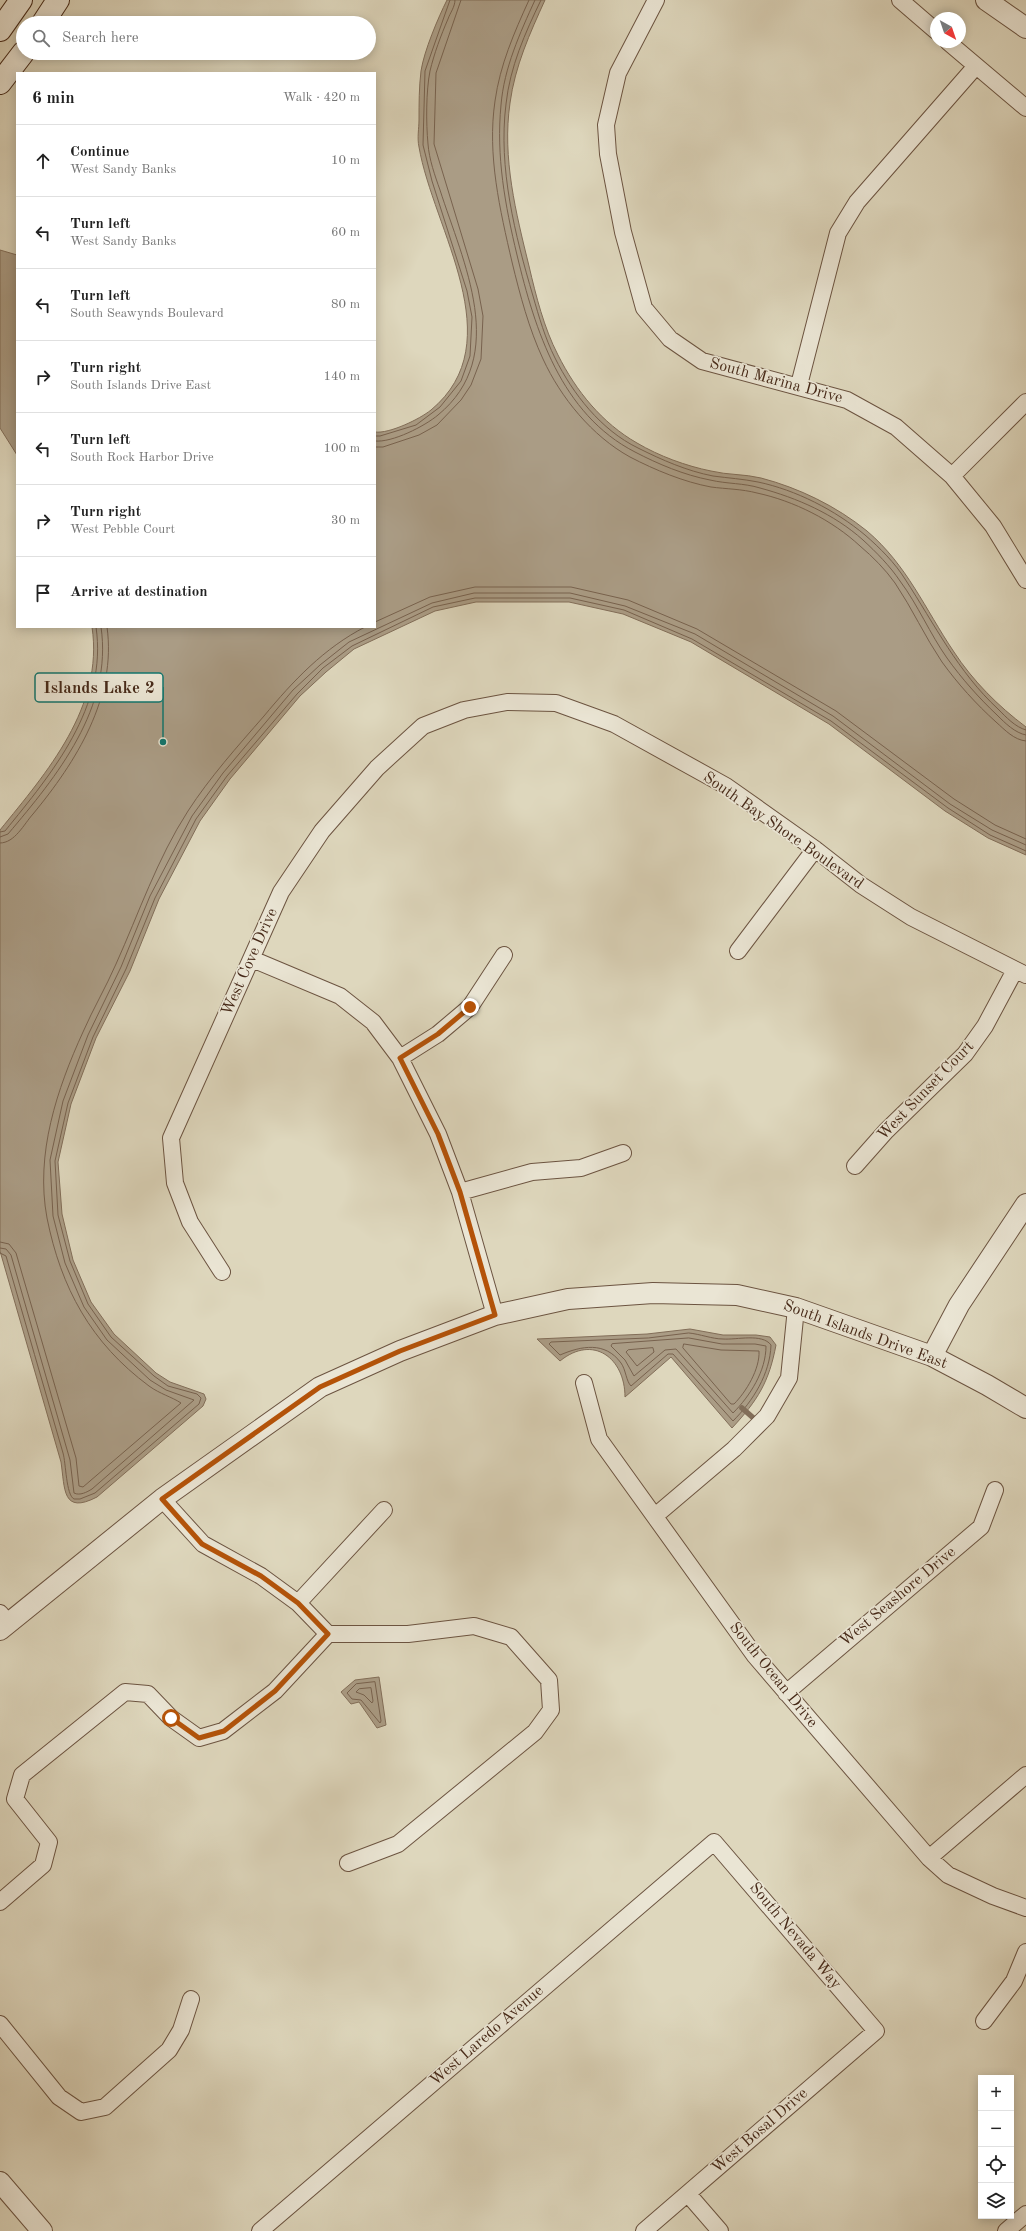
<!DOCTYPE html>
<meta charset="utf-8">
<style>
:root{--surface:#fff;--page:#f6f6f6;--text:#222;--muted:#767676;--line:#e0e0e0}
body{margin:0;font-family:"Old Standard TT",serif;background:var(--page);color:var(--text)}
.controls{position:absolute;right:12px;bottom:12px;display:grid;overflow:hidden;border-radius:0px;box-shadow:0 2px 10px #0003}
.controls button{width:36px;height:36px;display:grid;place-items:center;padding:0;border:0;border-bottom:1px solid var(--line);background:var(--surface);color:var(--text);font:20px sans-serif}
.compass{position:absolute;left:930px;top:12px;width:36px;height:36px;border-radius:50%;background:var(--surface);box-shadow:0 2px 10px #0003;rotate:140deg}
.stop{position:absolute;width:12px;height:12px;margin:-9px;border:3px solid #b45309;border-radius:50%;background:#fff}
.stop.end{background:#b45309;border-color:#fff;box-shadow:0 1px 4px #0008}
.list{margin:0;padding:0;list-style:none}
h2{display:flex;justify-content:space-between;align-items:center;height:52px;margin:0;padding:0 16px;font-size:17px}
h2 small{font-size:13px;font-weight:400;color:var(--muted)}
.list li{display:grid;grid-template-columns:26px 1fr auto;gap:12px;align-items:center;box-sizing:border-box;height:72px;padding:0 16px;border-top:1px solid var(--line)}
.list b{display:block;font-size:15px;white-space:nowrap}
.list p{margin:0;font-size:13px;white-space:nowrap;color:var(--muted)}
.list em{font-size:13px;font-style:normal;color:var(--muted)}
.icon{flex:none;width:22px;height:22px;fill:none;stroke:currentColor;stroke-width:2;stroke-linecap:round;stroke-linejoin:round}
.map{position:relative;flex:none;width:1026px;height:2231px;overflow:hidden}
.search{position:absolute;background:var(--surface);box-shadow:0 2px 10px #0003;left:16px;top:16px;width:360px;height:44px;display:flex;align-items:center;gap:10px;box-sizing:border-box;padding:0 14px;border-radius:22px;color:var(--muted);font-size:15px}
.panel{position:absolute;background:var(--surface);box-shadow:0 2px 10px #0003;left:16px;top:72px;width:360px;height:556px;border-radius:0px}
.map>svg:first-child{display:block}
.water{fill:#aa9c85;stroke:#826e59}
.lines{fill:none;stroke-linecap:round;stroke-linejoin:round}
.shore{stroke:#78624e;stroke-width:1}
.stream{stroke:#826e59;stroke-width:5.5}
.minor-casing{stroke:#6c5441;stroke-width:18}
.tertiary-casing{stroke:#6c5441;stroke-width:22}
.secondary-casing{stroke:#462918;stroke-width:24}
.minor{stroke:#eae5d4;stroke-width:16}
.tertiary{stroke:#eae5d4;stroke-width:20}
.secondary{stroke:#eae5d4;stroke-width:22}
.route{stroke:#b45309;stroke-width:5}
.labels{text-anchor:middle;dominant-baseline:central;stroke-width:3.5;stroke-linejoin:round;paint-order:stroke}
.street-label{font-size:16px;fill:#462918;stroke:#eae5d4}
.leader{fill:none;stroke:#0f766e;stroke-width:1.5}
.callout-dot{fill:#0f766e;stroke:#eae5d4;stroke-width:1.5}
.callout{fill:#eae5d4;stroke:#0f766e;stroke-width:1.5}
.callout-label{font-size:17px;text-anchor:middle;font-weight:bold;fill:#462918}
</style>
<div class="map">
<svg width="1026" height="2231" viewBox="0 0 1026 2231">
<rect width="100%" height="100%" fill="#ded7bd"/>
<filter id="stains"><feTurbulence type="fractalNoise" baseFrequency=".005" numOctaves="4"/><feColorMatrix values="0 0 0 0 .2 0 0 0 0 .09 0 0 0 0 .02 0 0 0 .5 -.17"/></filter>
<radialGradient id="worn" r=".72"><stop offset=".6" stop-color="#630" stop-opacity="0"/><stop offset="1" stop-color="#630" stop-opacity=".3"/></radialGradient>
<!-- water -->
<path class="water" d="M 447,0 L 545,0 C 530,33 515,66 510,103 C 502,158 516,213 529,266 C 536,296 544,328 558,355 C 576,391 602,423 637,443 C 659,456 686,466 711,471 C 727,475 745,474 761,478 C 799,488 836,506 867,531 C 907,565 925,609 954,652 C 973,681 998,706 1026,727 L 1026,855 L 988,838 L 945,811 L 829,724 L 691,642 L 623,614 L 569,602 L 476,602 L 435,611 L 354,649 L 326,672 L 300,696 L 230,779 L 200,821 L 159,899 L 130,971 L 96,1038 L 71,1104 L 58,1162 L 62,1214 L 73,1260 L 91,1302 L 114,1334 L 156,1373 L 170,1382 L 204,1394 L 206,1399 L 203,1406 L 97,1497 C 62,1515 65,1489 61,1462 L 0,1251 L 0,830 C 47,772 104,707 92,627 L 375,627 L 375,432 C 389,434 420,419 431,410 C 513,342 433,229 419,147 C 417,138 419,128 419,120 C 419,104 419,87 421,71 C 424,51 438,18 447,0 Z
M 0,250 L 17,255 L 17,455 L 0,428 Z
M 690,1329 L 723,1335 L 756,1335 L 770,1337 L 776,1345 C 769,1382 758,1400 732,1428 L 671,1357 L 625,1397 C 625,1358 593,1334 560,1361 L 537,1339 L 647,1334 Z
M 379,1677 L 386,1725 L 377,1728 L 359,1702 L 351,1704 L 341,1692 L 355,1680 Z"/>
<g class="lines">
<!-- shore -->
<path class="shore" d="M 529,0 C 514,33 500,65 495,101 C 487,155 500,210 512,262 C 520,295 529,329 543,359 C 561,398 592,436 630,457 C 655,470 684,482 711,487 C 726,489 742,489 757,493 C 794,501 832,520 860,546 C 873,557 885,569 895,583 C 912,608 925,637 942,662 C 958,684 976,704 996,722 C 1005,730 1014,740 1026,741
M 535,0 C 520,33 504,68 501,105 C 496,156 505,205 517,255 C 535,330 561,414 635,452 C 658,464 684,475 710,480 C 727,484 744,483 760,488 C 797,498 834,514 863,540 C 876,552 890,566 900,581 C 918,605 930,634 947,658 C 962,679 979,698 997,715 C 1005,723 1015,733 1026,735
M 541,0 C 525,33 510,67 506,104 C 498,168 515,235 533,296 C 539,317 545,338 555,358 C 573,394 601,430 638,448 C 662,460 687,471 713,476 C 728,478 743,479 758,482 C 796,490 835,510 865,535 C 880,548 895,563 905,579 C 935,625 958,672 998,709 C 1006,717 1015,727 1026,730
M 375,436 L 380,436 L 416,425 L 440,407 L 461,381 L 470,356 L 472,317 L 467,291 L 432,181 L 423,145 L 425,71 L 450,0
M 375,441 C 392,443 425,426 438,415 C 510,356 463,262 440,190 C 435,176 429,159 428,144 C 426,123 426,91 430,71 C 434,54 441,35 448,19 C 450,13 455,7 455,0
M 375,447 L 383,447 L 419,435 L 437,425 L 461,400 L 471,385 L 481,359 L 483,316 L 478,289 L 434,144 L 436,73 L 461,0
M 375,622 L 430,597 L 475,587 L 571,587 L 628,600 L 697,629 L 836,711 L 954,799 L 995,825 L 1026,839
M 0,832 L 5,831 C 52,773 108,707 96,627
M 0,837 L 8,834 C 57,776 113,708 101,627
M 0,843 C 15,843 24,824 33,814 C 76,762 117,697 107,627
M 0,1242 L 9,1244 L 16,1253 L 76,1458 L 79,1486 L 83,1487 L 181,1403 C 172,1397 160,1394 149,1386 C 91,1343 61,1288 47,1218 C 35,1154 57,1089 83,1032 C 93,1009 106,987 116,964 C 139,913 157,859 188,811 C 210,777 237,747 264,716 C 293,681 324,648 365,627
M 0,1248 L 6,1249 L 11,1255 L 70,1460 L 74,1493 C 80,1496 87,1492 92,1489 L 194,1400 L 166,1390 L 150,1380 L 107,1340 L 84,1307 L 65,1263 L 53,1216 L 50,1160 L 63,1101 L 88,1035 L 121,967 L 150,896 L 192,816 L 223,773 L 293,690 L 320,665 L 349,642 L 432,603 L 474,593 L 570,593 L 625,606 L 695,634 L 833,716 L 950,804 L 992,830 L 1026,845
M 0,1253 L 6,1256 C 25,1322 44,1387 63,1453 C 66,1463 66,1495 74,1499 L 80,1499 L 95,1493 L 199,1404 L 201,1398 L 197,1394 L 168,1386 L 154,1376 L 111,1337 L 88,1304 L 70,1261 L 58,1215 L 55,1161 L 68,1103 L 93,1037 L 126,969 L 155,898 L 196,819 L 227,776 L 297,694 L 323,668 L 352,646 L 433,607 L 475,598 L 570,598 L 624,610 L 692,639 L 831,721 L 948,808 L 990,835 L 1026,851
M 689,1333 C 700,1334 712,1339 723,1339 C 737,1340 762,1333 771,1345 C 770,1374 753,1401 733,1421 L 673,1354 L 668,1354 L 631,1386 C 626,1381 626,1370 621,1363 C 605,1341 581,1346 560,1355 L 549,1344 L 551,1342 L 648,1338 Z
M 689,1338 L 722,1344 L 755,1344 L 766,1346 C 766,1371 750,1396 733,1413 L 676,1349 L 665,1350 L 634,1376 L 625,1360 L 611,1346 L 612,1344 Z
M 684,1344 L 721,1350 L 759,1351 C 760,1369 746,1392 734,1404 L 731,1404 L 683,1348 Z
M 653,1348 L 654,1352 L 637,1366 L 626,1352 L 628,1350 Z
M 375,1682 L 381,1721 L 380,1723 L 361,1700 L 352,1699 L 347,1693 L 356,1684 Z
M 371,1688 L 373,1701 L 372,1703 L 364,1695 L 356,1692 L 359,1689 Z"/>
<!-- stream -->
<path class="stream" d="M 742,1408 L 758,1422"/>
<!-- minor casing -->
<g class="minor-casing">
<path id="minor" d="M 656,0 L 618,73 L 606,125 L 608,154 L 623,232 L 644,308 L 670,339 L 702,361 L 847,400 L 896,427 L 952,476 L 993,526 L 1026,580
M 900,0 L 936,31
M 948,42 L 1026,108
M 799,385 L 838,233 L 857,202 L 976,66
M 952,476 L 1026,402
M 738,951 L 815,849
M 252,959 L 340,996 L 373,1022 L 400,1058 L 438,1134 L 460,1192 L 495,1315
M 400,1058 L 438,1034 L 470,1007 L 504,955
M 855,1166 L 886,1131 L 965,1054 L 985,1026 L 1015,970
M 460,1192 L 532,1172 L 581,1168 L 623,1153
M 222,1272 L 190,1222 L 175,1183 L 171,1138 L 281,892 L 322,831 L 377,768 L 423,726 L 464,710 L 507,702 L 556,703 L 614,724 L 726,786 L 815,849 L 861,885 L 911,917 L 1026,975
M 584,1383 L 599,1439 L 755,1656 L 929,1858 L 948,1875 L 993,1896 L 1026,1908
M 162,1499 L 203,1544 L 261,1576 L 298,1603 L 328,1634 L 408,1634 L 474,1626 L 511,1637 L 549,1680 L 551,1710 L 535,1732 L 398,1844 L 348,1863
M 655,1516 L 734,1449 L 767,1416 L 789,1378 L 796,1308
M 298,1603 L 384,1510
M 0,1613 L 8,1623
M 786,1693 L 981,1527 L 995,1490
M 929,1858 L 1026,1775
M 0,1902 L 43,1865 L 49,1842 L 15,1799 L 22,1775 L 125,1692 L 148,1694 L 171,1718 L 199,1738 L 223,1731 L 275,1691 L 328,1634
M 984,2021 L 1014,1981 L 1026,1952
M 0,2024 L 59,2097 L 81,2112 L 105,2107 L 169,2050 L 181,2030 L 191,1999
M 688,2194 L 720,2231
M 260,2231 L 714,1842 L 876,2031 L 644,2231
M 1006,2231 L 1026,2214"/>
</g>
<!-- tertiary casing -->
<g class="tertiary-casing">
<path id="tertiary" d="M 986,0 L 1026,28
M 932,1356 L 959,1305 L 1026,1204
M 0,1630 L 162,1499 L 320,1387 L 400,1351 L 495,1315 L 568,1299 L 653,1293 L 737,1295 L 796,1308 L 932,1356 L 987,1385 L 1026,1408
M 0,2182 L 42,2231"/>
</g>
<!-- secondary casing -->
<g class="secondary-casing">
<path id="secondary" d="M 43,23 L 58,0
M 0,30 L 21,0
M 0,83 L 23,53"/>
</g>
<!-- minor -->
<use href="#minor" class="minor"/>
<!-- tertiary -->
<use href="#tertiary" class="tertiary"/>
<!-- secondary -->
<use href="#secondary" class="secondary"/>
</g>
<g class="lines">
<!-- route -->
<path class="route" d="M 171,1718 L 199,1738 L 224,1731 L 275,1691 L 328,1634 L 298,1603 L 261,1576 L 202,1544 L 162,1499 L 320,1387 L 400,1351 L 495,1315 L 460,1192 L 438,1134 L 400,1058 L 438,1034 L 470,1007"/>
</g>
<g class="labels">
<!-- street labels -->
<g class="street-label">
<text transform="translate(776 381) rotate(15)">South Marina Drive</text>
<text transform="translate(783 831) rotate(35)">South Bay Shore Boulevard</text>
<text transform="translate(250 962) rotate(-66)">West Cove Drive</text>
<text transform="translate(926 1091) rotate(-46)">West Sunset Court</text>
<text transform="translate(865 1335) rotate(20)">South Islands Drive East</text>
<text transform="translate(898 1597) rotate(-40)">West Seashore Drive</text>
<text transform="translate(773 1675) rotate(51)">South Ocean Drive</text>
<text transform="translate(795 1936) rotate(50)">South Nevada Way</text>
<text transform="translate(487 2036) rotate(-41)">West Laredo Avenue</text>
<text transform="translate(760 2131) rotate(-41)">West Bosal Drive</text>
</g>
</g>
<!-- callouts -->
<path class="leader" d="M163 742L163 687"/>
<circle class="callout-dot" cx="163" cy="742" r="4"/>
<rect class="callout" x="35" y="673" width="128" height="29" rx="4"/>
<g class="callout-label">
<text x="99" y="693">Islands Lake 2</text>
</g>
<rect width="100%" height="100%" filter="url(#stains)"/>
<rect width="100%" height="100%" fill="url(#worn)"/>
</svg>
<div class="controls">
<button>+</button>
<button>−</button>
<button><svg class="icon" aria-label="locate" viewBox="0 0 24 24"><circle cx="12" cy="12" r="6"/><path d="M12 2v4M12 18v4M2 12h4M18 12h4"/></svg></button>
<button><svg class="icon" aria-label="layers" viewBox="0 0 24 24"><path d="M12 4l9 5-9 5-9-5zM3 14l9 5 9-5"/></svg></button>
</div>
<svg class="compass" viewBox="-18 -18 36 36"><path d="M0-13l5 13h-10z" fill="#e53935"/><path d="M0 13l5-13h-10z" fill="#767676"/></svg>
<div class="stop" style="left:171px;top:1718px"></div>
<div class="stop end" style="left:470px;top:1007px"></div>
<div class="search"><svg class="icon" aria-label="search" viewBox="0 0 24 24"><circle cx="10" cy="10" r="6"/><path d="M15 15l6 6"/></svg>Search here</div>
<section class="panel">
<h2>6 min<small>Walk · 420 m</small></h2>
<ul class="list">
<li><svg class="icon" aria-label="ahead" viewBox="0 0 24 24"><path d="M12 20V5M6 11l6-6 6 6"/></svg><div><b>Continue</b><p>West Sandy Banks</p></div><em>10 m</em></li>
<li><svg class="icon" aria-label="left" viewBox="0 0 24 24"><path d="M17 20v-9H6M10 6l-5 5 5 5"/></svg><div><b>Turn left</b><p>West Sandy Banks</p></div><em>60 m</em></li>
<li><svg class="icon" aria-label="left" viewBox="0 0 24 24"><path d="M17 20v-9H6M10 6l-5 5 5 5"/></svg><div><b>Turn left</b><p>South Seawynds Boulevard</p></div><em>80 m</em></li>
<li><svg class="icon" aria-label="right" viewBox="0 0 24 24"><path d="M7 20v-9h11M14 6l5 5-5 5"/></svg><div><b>Turn right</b><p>South Islands Drive East</p></div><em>140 m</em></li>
<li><svg class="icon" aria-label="left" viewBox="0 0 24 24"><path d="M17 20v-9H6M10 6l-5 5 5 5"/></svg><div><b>Turn left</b><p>South Rock Harbor Drive</p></div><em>100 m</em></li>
<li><svg class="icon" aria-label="right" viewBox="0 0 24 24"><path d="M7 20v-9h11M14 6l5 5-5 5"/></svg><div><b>Turn right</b><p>West Pebble Court</p></div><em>30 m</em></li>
<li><svg class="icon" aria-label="arrive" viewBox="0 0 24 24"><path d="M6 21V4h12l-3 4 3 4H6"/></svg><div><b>Arrive at destination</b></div></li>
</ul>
</section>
</div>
